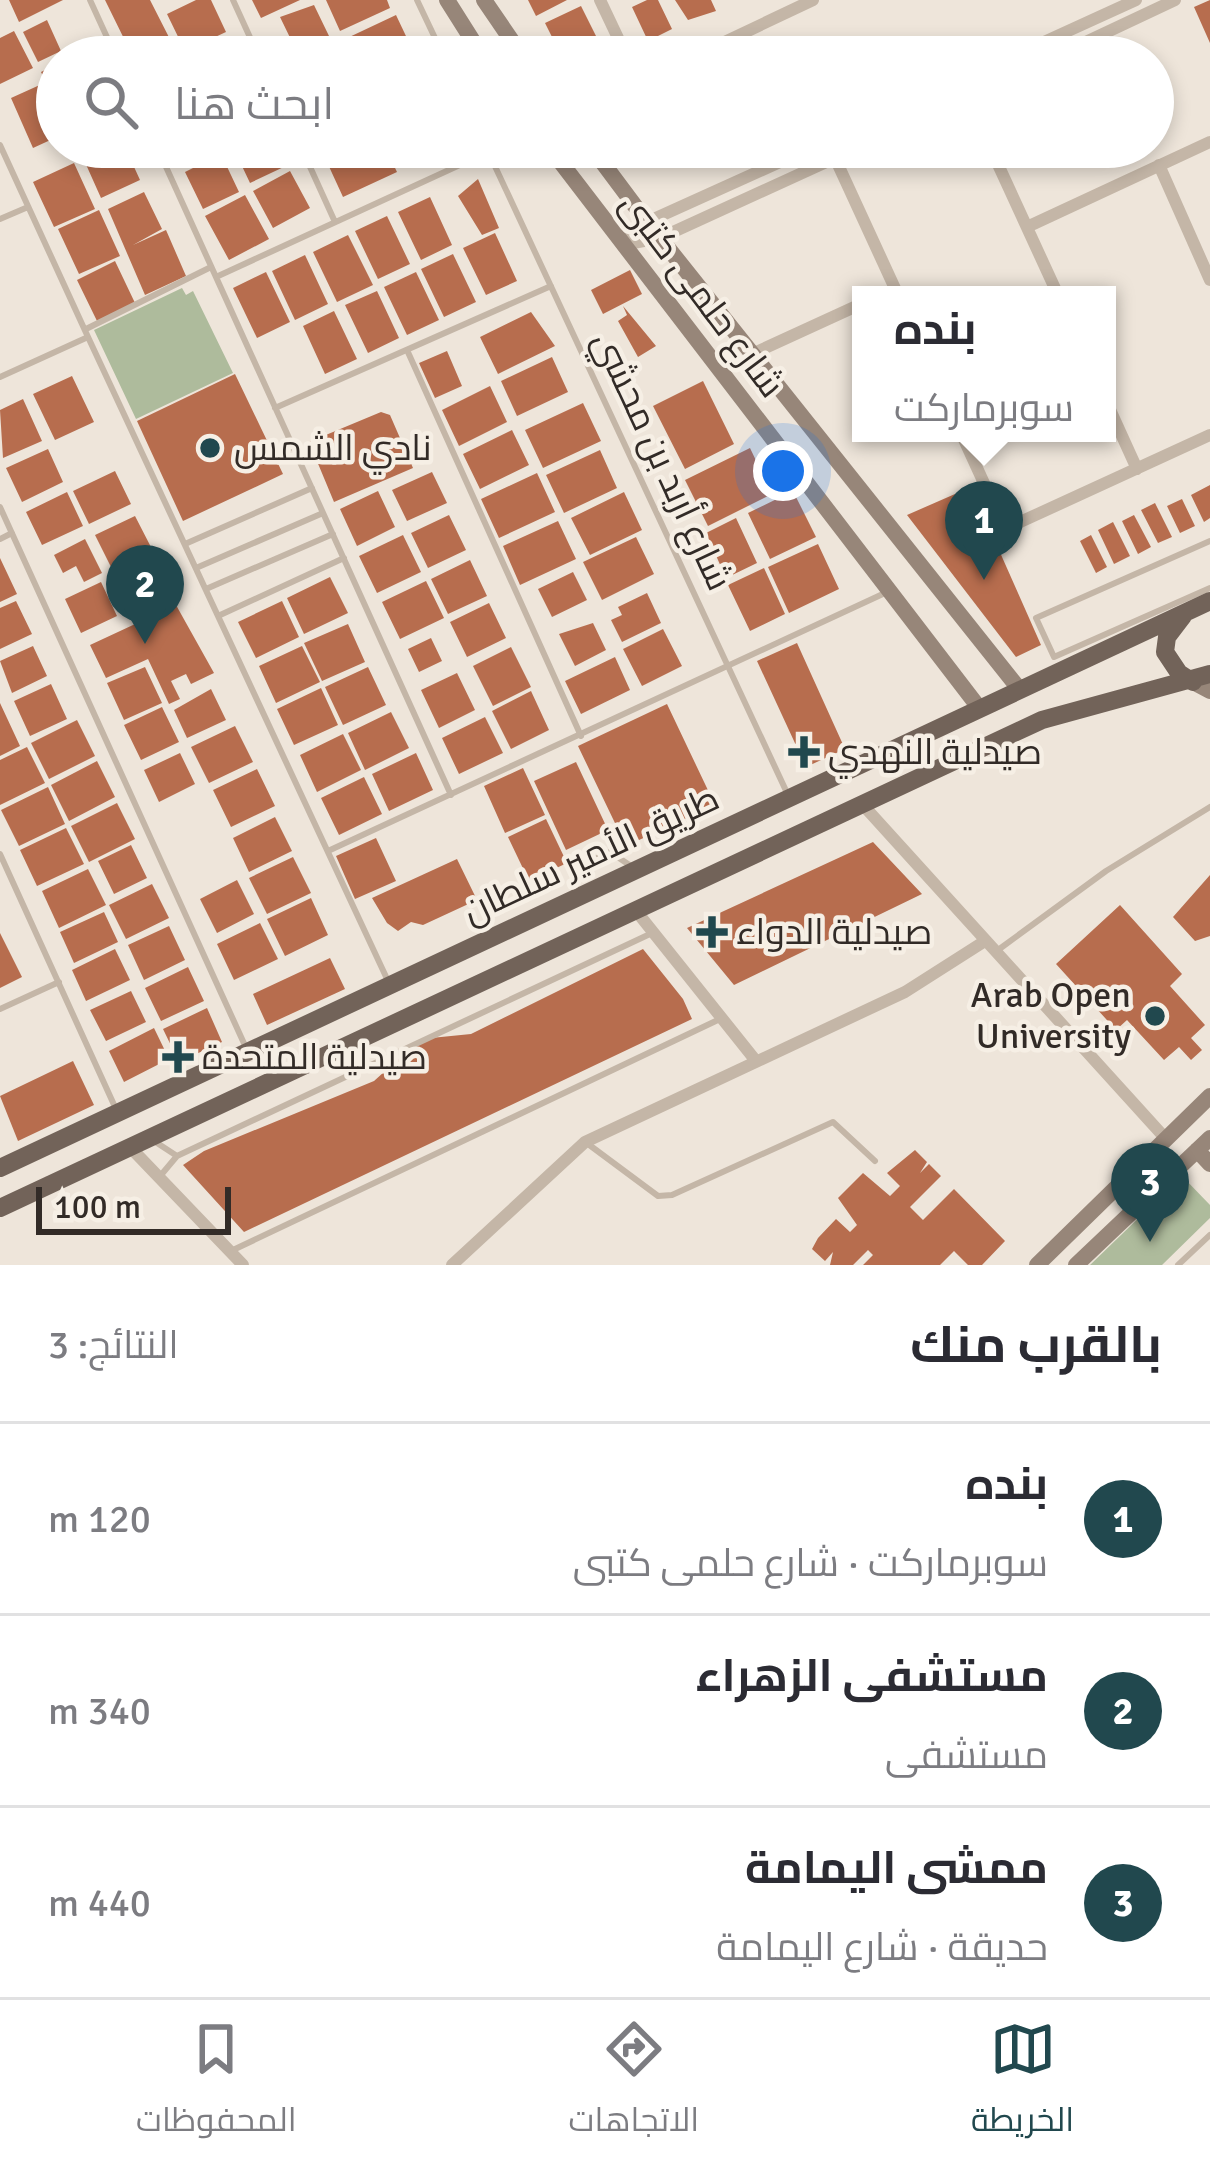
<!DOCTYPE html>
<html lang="ar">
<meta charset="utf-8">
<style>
:root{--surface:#fff;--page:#f2f2f3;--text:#2b2b33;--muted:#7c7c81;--line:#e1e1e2;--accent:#21484e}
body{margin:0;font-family:Signika,Cairo,sans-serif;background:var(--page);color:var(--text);direction:rtl}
.scale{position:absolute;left:36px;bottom:30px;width:195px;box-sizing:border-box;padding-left:12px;border:6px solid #322b27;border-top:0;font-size:33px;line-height:42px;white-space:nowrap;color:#322b27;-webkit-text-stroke:9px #f6efe5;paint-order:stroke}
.you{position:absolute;left:783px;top:471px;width:42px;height:42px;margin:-30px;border:9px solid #fff;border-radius:50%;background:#1a73e8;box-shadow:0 0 0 18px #1a73e833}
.badge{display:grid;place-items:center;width:78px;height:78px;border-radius:50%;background:var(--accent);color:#fff;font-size:39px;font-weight:700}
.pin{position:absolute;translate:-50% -99px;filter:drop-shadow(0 3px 6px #0008)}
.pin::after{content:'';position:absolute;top:63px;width:42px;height:36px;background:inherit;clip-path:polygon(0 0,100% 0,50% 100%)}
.popup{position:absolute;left:852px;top:286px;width:264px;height:156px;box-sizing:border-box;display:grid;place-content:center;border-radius:0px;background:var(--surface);filter:drop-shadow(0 3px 9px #0005);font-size:39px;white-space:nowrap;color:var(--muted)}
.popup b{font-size:45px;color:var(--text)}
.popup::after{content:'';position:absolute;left:50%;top:100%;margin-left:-24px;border:24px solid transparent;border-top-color:var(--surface)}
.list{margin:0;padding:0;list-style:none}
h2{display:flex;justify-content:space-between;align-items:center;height:156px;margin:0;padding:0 48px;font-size:51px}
h2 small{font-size:39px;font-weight:400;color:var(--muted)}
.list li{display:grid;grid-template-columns:78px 1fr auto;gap:36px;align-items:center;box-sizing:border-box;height:192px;padding:0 48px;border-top:3px solid var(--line)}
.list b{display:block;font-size:45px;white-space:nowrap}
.list p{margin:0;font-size:39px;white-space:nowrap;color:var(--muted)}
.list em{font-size:39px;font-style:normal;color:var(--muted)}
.icon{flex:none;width:66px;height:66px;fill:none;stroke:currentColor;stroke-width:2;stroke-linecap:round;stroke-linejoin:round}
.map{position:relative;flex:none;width:1210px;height:1265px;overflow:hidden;direction:ltr}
.search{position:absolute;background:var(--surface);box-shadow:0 6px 18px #0003;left:36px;right:36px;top:36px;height:132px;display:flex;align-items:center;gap:30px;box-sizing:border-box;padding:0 42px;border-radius:66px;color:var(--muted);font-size:45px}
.sheet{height:732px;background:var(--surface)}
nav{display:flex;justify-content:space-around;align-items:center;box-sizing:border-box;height:168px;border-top:3px solid var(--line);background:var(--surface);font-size:33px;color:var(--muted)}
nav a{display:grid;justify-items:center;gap:6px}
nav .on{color:var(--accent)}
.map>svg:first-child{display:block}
.green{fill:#aebb9c}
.building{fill:#b76d4e}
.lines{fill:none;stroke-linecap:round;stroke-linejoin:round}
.lane{stroke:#c4b6a7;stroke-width:6}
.street{stroke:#c4b6a7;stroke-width:12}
.secondary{stroke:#978679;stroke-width:16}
.primary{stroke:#726359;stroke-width:18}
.poi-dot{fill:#21484e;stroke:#f6efe5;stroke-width:4.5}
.labels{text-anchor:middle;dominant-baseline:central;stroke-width:9;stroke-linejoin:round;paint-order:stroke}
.street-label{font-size:36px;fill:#322b27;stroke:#f6efe5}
.poi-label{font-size:36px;fill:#322b27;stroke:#f6efe5;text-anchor:start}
</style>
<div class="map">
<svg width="1210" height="1265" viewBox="0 0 1210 1265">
<rect width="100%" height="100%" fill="#eee5da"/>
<!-- green -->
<path class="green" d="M 182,288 L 186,295 L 193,291 L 233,373 L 136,419 L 94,330 Z
M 1182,1176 L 1210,1205 L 1210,1218 L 1162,1265 L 1090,1265 Z"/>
<!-- building -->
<path class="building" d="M 9,0 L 63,0 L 19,22 Z
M 105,0 L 150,0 L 177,53 L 133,57 Z
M 196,0 L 211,0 L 226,32 L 185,51 L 167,14 Z
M 252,0 L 300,0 L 261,18 Z
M 326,0 L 387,0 L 390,8 L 340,31 Z
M 528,0 L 567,0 L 536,16 Z
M 647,0 L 658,0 L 672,29 L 648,41 L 632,7 Z
M 675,0 L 711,0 L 716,11 L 688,20 Z
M 1210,0 L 1210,43 L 1194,7 Z
M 314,5 L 329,36 L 297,52 L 280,17 Z
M 581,6 L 598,40 L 562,57 L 545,23 Z
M 396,15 L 414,53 L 351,57 L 343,40 Z
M 47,20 L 61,51 L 38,62 L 23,32 Z
M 14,31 L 33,68 L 0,84 L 0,38 Z
M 224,39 L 233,57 L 186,57 Z
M 57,64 L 57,105 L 41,72 Z
M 42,84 L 57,119 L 57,137 L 33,148 L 11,98 Z
M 112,147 L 125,147 L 140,180 L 101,198 L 84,160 Z
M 174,147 L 222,147 L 183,165 Z
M 233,147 L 279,147 L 288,165 L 250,183 Z
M 353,147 L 385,147 L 397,172 L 343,197 L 326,160 Z
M 221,154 L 239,192 L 203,209 L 185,172 Z
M 74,163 L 95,209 L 54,227 L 33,182 Z
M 290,171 L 310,208 L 273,228 L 253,191 Z
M 478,179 L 499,228 L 482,235 L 458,196 Z
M 144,192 L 162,229 L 133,245 L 166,230 L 186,276 L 145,295 L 108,209 Z
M 245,195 L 269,239 L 229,260 L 205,216 Z
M 430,197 L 452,245 L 421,260 L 398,212 Z
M 99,210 L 120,256 L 79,274 L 58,229 Z
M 387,216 L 410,264 L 378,279 L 355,231 Z
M 495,233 L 517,281 L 486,295 L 463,248 Z
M 348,235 L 373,285 L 337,302 L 313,252 Z
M 453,254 L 476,302 L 444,317 L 421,269 Z
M 305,255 L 328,304 L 295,320 L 272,271 Z
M 115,261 L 135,303 L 97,321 L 77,280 Z
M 630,270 L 642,294 L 603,314 L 591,290 Z
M 266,272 L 290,322 L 257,338 L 233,288 Z
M 416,272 L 439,320 L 407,335 L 384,287 Z
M 377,291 L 399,338 L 368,353 L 345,305 Z
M 623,306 L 656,346 L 638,357 L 618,321 L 627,315 Z
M 334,311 L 357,359 L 325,374 L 303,326 Z
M 531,312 L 555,346 L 498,374 L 480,337 Z
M 447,351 L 462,386 L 435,398 L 419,363 Z
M 552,357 L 568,392 L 517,416 L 501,381 Z
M 235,374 L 283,474 L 183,521 L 137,421 Z
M 72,376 L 94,422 L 55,440 L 33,394 Z
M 703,381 L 734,444 L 685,469 L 653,406 Z
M 490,386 L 507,422 L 459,446 L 442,410 Z
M 23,399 L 42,441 L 3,458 L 0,410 Z
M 583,403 L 601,441 L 543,468 L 525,430 Z
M 381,412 L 390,415 L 413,468 L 334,502 L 309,442 Z
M 512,430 L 529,465 L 480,489 L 463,454 Z
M 750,448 L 772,494 L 708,526 L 685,480 Z
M 48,449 L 63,482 L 22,502 L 6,468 Z
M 600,450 L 617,488 L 564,513 L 546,475 Z
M 115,471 L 131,504 L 89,524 L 73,491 Z
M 432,472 L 447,503 L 407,521 L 392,490 Z
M 537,473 L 555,512 L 499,538 L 481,499 Z
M 1210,485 L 1210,518 L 1204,522 L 1191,495 Z
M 971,487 L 1041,645 L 1016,657 L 907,515 Z
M 378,491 L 395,527 L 357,546 L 340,509 Z
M 793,491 L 816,537 L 770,559 L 748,513 Z
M 67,492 L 83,526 L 42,545 L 26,512 Z
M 624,492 L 642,530 L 590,555 L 571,518 Z
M 1182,499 L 1195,526 L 1180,533 L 1167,506 Z
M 1155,503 L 1172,537 L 1158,543 L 1141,510 Z
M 449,515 L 466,550 L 428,568 L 411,533 Z
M 1134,515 L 1151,547 L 1138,554 L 1122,521 Z
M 135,516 L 154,553 L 114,573 L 95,535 Z
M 736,518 L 757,563 L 726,578 L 706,533 Z
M 558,521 L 576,559 L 520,585 L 503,546 Z
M 1113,522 L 1130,556 L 1114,564 L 1098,530 Z
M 403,535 L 421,572 L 377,593 L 359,556 Z
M 1091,535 L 1107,567 L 1096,573 L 1080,541 Z
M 636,537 L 654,574 L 602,600 L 583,562 Z
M 85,539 L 102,573 L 84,582 L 76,566 L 63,573 L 54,555 Z
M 818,544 L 839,589 L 789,613 L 768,567 Z
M 0,558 L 17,594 L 0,602 Z
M 155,559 L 171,592 L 129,612 L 113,579 Z
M 470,560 L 487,596 L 448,614 L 431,579 Z
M 764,568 L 785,614 L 750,631 L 728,585 Z
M 573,572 L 587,600 L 552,617 L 538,589 Z
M 330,577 L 348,613 L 304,634 L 287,598 Z
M 426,581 L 444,618 L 400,639 L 382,602 Z
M 101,582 L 117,616 L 81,633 L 65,599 Z
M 647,593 L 661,623 L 622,642 L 611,620 L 622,615 L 618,607 Z
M 16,601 L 32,634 L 0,649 L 0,608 Z
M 282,601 L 299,637 L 256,658 L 238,622 Z
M 489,603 L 506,638 L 467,657 L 450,622 Z
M 176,605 L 214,673 L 191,684 L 186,674 L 171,681 L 180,699 L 169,704 L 148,659 L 106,678 L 90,645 Z
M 593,623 L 606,650 L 575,666 L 559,634 Z
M 348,624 L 365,662 L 322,681 L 304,643 Z
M 663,629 L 682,666 L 642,686 L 623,649 Z
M 431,638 L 442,661 L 419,672 L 408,649 Z
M 797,643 L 845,749 L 806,767 L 757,661 Z
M 33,646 L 47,676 L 12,693 L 0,661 Z
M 302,646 L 320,682 L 276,703 L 259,666 Z
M 511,647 L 531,687 L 493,706 L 473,666 Z
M 615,657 L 630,690 L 581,714 L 565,681 Z
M 145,667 L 162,703 L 124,720 L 107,683 Z
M 368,667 L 386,705 L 343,725 L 325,687 Z
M 457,673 L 475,710 L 439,728 L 421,690 Z
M 51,684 L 67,719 L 30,736 L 14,701 Z
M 321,688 L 338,725 L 294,745 L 277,709 Z
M 211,689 L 226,720 L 187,738 L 174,710 Z
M 531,691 L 549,730 L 511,749 L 492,711 Z
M 0,703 L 20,746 L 0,756 Z
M 667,704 L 715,805 L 626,846 L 578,746 Z
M 162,707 L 179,742 L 141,760 L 124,725 Z
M 391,712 L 409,748 L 365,770 L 348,733 Z
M 485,717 L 503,753 L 459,774 L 442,738 Z
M 77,720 L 95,756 L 49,779 L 31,743 Z
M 235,726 L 253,762 L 209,783 L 191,747 Z
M 343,734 L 361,770 L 317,792 L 300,755 Z
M 27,747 L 45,783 L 0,805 L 0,760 Z
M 180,753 L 195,784 L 159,802 L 144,770 Z
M 416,753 L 433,790 L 389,811 L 372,774 Z
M 97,761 L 115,797 L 69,821 L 51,785 Z
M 576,762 L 608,830 L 566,850 L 534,781 Z
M 523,768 L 545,815 L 505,833 L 484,786 Z
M 257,769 L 275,806 L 231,827 L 213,790 Z
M 364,777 L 382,814 L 339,835 L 321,798 Z
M 48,787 L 65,824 L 19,846 L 1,810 Z
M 117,803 L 135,839 L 89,862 L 71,826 Z
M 275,817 L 292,851 L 249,872 L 233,838 Z
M 546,819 L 567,863 L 529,881 L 508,837 Z
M 66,828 L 84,864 L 37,886 L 20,850 Z
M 376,838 L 396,881 L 355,899 L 336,856 Z
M 873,842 L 922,894 L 734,985 L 687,928 Z
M 131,845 L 147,878 L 114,894 L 98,861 Z
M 293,857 L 311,893 L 267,914 L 249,878 Z
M 457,859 L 477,900 L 423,925 L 411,922 L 398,931 L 387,923 L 372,898 Z
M 88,869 L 106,905 L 59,928 L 42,891 Z
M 1210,875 L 1210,936 L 1195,941 L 1173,917 Z
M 237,880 L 254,914 L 217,933 L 200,899 Z
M 152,884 L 169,918 L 126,939 L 109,905 Z
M 311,898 L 328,935 L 285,956 L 267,919 Z
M 1120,905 L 1182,974 L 1170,986 L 1205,1025 L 1191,1038 L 1202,1050 L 1191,1060 L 1179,1047 L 1164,1060 L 1127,1020 L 1116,1030 L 1056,964 Z
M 104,912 L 118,942 L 74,963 L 60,932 Z
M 260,923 L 278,959 L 234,980 L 217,944 Z
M 169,926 L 185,960 L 144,980 L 128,945 Z
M 0,933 L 22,977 L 0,988 Z
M 115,949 L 130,980 L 86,1001 L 72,970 Z
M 643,949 L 683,999 L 692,1019 L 244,1232 L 183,1165 L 204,1151 L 374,1081 L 413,1046 L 431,1038 L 471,1034 Z
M 330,958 L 345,989 L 267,1025 L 253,994 Z
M 188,967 L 204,1001 L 161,1021 L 145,988 Z
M 131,991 L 146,1022 L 106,1041 L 90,1010 Z
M 207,1008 L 222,1042 L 179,1062 L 163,1029 Z
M 154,1028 L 169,1059 L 124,1082 L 109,1051 Z
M 73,1061 L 94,1105 L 18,1141 L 0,1096 Z
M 915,1150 L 927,1162 L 920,1173 L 929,1164 L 941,1176 L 910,1207 L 923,1220 L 954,1189 L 1005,1241 L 982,1265 L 968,1265 L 954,1251 L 940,1265 L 863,1265 L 873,1255 L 868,1250 L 853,1265 L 830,1265 L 833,1252 L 825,1261 L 812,1249 L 818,1238 L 836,1219 L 850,1232 L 857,1225 L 838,1198 L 863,1173 L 890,1196 L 900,1186 L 887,1173 Z"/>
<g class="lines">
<!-- lane -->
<path class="lane" d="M 90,0 L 116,57
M 233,0 L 259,57
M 417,0 L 444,57
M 0,145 L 88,337 L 0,377
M 157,147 L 451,795
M 301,147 L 335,222
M 486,147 L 788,795
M 0,219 L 28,207
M 216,277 L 488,152
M 86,329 L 211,267
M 88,337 L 388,981
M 407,350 L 581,736
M 275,408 L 551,286
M 0,507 L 247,1050
M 0,539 L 12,533
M 1210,541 L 1036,618 L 1054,657 L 1210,588
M 185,544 L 312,488
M 196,568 L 323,513
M 206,589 L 333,534
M 218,616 L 344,558
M 328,851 L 885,593
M 0,854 L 115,1107
M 574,893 L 581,866 L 610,852 L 634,868
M 998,950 L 1106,871 L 1210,807
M 0,1009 L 59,982
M 154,1141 L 177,1156 L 650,934
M 588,1144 L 658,1196 L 672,1195 L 833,1122 L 875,1161
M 161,1175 L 177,1156
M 233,1250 L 720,1019
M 1178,1265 L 1210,1235"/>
<!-- street -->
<path class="street" d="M 600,0 L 627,57
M 693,57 L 813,0
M 1011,57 L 1136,0
M 1054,57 L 1175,0
M 990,147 L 1058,295
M 835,158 L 898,295
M 1159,165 L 1210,280
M 1027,227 L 1210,142
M 622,244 L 647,222 L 813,147
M 622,245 L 660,238 L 859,147
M 752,354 L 861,304
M 1107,403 L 1137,469
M 961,433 L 1005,529 L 1210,435
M 863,805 L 1166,1139
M 637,912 L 756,1061
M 129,1146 L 243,1265
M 452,1265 L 585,1142 L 905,992 L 985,941"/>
<!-- secondary -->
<path class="secondary" d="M 447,0 L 483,57
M 484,0 L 523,57
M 549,147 L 980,709
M 591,147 L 647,222
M 660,238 L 1020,690
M 1193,682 L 1210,691
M 1197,1150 L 1210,1164
M 1037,1265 L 1210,1096
M 1076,1265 L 1210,1138"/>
<!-- primary -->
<path class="primary" d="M 1183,616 L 1167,637 L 1165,652 L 1179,673 L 1193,682
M 0,1168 L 1210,601
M 0,1208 L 1042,720 L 1210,674"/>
</g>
<!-- markers -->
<g class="poi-dot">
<circle cx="210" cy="448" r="12"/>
<path d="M798 734h12v12h12v12h-12v12h-12v-12h-12v-12h12z"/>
<path d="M706 914h12v12h12v12h-12v12h-12v-12h-12v-12h12z"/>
<circle cx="1155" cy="1016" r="12"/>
<path d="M172 1039h12v12h12v12h-12v12h-12v-12h-12v-12h12z"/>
</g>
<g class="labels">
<!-- street labels -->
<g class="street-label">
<text transform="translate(702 295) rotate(53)">شارع حلمى كتبى</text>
<text transform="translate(662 461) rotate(65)">شارع أربد بن محشي</text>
<text transform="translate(591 855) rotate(-25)">طريق الأمير سلطان</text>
</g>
<!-- poi labels -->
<g class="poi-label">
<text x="234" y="448">نادي الشمس</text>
<text x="828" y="752">صيدلية النهدي</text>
<text x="736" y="932">صيدلية الدواء</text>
<text x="1131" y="995" text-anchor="end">Arab Open<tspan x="1131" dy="41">University</tspan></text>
<text x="202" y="1057">صيدلية المتحدة</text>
</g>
</g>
</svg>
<div class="scale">100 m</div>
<div class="you"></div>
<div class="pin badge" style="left:984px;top:580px">1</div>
<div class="popup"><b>بنده</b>سوبرماركت</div>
<div class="pin badge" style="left:145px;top:644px">2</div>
<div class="pin badge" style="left:1150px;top:1242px">3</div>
<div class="search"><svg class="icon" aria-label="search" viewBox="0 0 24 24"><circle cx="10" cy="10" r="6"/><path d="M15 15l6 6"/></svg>ابحث هنا</div>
</div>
<section class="sheet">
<h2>بالقرب منك<small>النتائج: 3</small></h2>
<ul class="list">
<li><span class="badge">1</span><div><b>بنده</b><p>سوبرماركت · شارع حلمى كتبى</p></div><em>120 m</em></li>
<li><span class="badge">2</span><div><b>مستشفى الزهراء</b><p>مستشفى</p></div><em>340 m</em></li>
<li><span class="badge">3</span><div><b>ممشى اليمامة</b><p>حديقة · شارع اليمامة</p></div><em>440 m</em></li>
</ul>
</section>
<nav>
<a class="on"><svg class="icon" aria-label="map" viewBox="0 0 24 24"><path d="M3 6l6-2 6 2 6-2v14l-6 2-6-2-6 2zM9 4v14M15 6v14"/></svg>الخريطة</a>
<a><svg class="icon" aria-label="directions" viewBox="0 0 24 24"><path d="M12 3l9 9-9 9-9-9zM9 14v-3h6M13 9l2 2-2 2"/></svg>الاتجاهات</a>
<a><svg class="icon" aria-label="saved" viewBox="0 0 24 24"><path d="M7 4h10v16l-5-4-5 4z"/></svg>المحفوظات</a>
</nav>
